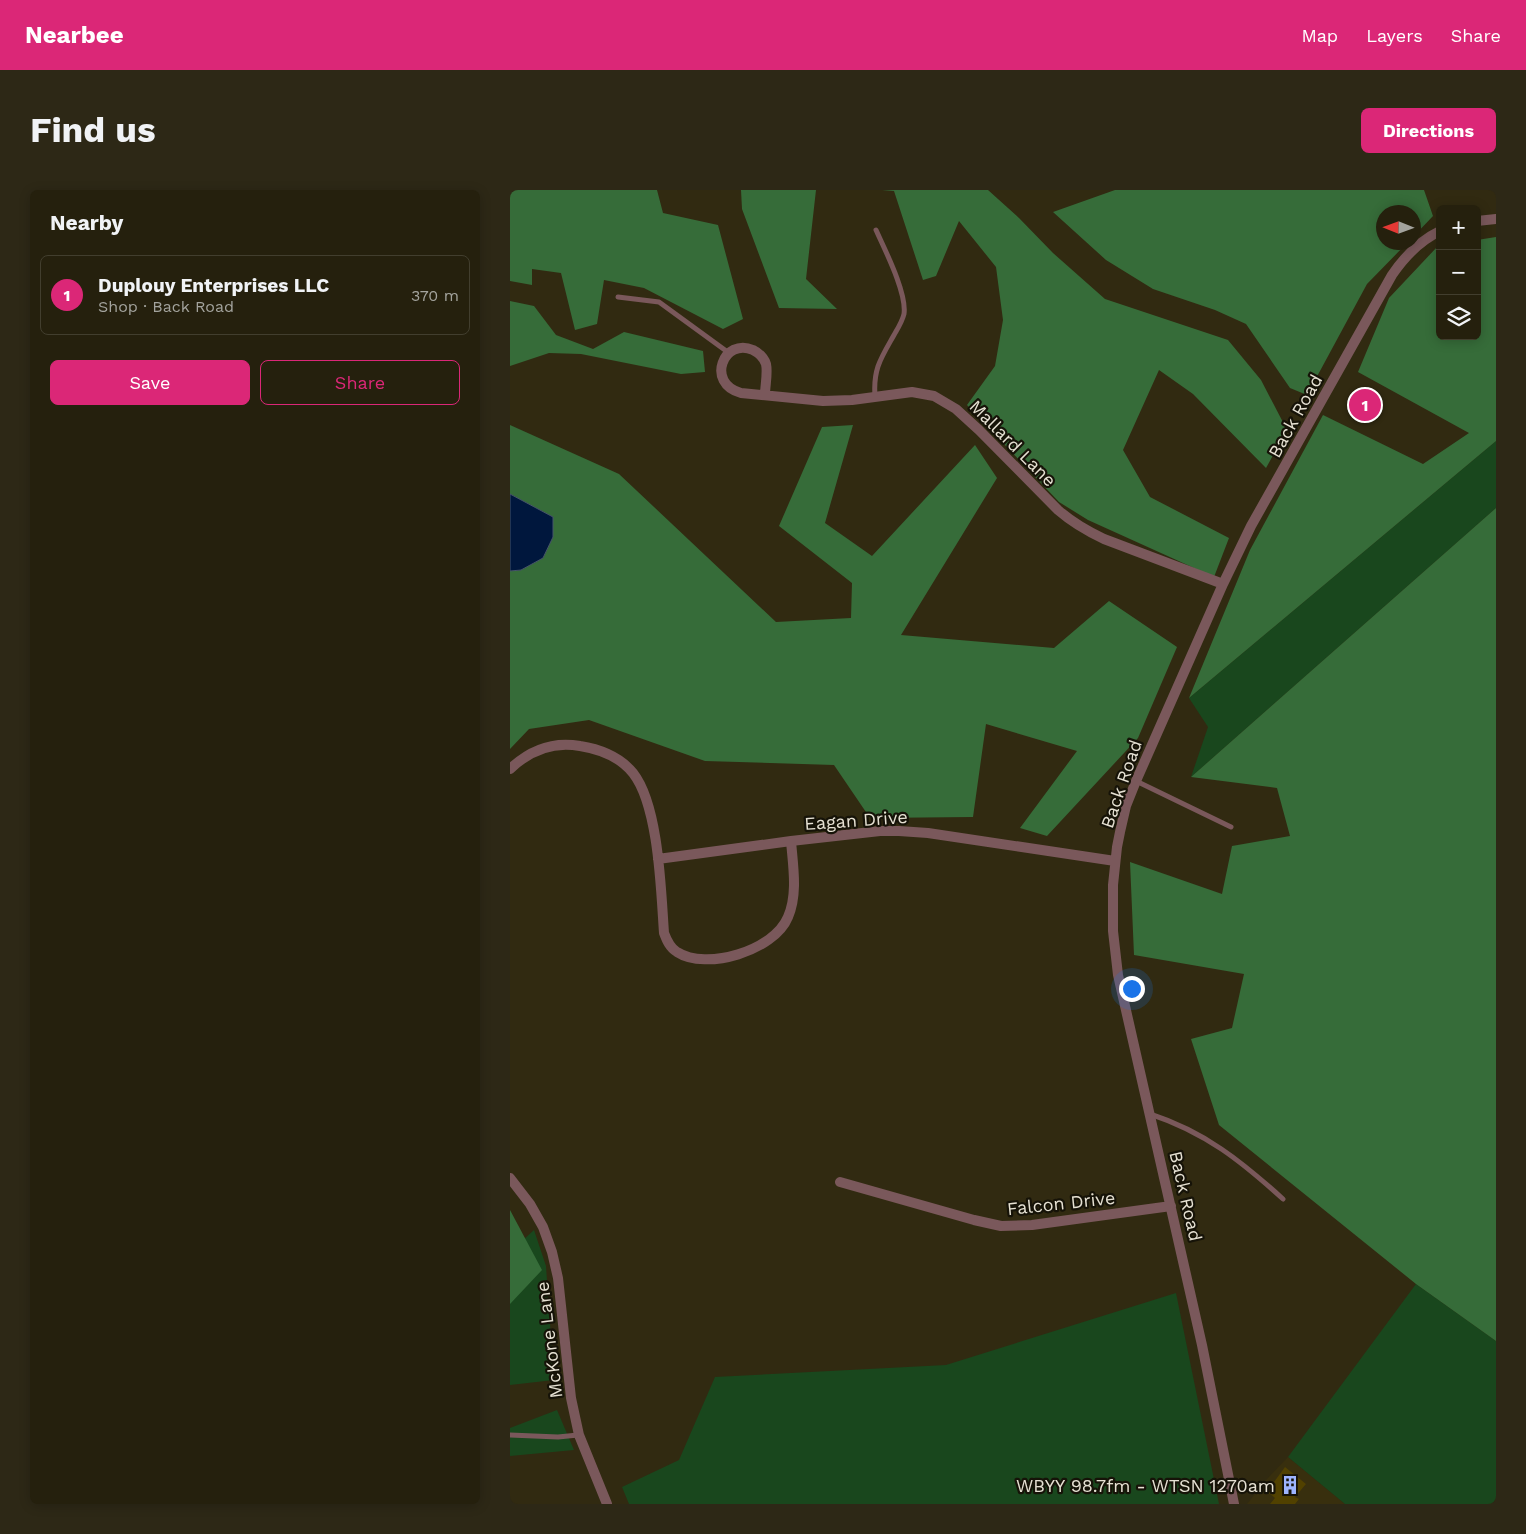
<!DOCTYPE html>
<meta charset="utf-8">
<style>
:root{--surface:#25200d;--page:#2d2816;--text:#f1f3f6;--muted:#a3a39d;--line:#423e2e;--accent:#db2777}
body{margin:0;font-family:"Work Sans",sans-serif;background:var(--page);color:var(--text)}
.controls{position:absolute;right:15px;top:15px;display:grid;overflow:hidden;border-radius:8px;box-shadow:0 2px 12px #0003}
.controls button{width:45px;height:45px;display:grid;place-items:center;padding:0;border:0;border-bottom:1px solid var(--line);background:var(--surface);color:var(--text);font:25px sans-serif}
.compass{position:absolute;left:866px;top:15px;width:45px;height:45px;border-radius:50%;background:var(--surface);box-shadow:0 2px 12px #0003;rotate:271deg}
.you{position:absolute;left:621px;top:798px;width:18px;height:18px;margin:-12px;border:4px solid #fff;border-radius:50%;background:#1a73e8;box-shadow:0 0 0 8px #1a73e833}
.badge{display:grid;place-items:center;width:32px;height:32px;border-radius:50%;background:var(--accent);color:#fff;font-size:16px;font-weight:700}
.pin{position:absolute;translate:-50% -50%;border:2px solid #fff;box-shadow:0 1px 5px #0006}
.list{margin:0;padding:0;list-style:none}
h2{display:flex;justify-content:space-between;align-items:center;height:65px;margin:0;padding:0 20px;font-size:21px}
h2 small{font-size:16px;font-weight:400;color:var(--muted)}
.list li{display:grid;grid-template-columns:32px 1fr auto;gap:15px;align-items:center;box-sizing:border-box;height:80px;margin:0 10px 10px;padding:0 10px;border:1px solid var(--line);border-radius:8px}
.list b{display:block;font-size:19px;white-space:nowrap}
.list p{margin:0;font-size:16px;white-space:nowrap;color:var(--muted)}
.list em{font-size:16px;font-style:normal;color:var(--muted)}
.actions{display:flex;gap:10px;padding:15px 20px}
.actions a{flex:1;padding:11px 0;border:1px solid var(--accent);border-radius:8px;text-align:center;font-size:18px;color:var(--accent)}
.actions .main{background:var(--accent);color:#fff}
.icon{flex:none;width:28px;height:28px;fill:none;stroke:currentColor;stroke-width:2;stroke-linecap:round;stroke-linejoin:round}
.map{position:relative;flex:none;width:986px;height:1314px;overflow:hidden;border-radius:8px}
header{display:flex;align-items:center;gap:30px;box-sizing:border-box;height:70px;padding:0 25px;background:var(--accent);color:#fff}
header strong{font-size:24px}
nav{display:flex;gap:28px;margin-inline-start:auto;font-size:18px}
.intro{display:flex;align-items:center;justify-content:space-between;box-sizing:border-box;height:120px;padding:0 30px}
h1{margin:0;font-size:35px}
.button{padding:12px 22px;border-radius:8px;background:var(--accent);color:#fff;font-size:18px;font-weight:700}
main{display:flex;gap:30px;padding:0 30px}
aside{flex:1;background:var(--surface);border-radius:8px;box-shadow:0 2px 12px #0003}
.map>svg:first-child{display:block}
.built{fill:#382f0e}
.green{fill:#19471d}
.forest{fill:#366c39}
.water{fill:#00173d;stroke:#45546a}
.building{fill:#514100}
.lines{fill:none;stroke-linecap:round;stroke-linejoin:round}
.service{stroke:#7a585b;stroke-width:5}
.minor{stroke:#7a585b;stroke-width:10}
.labels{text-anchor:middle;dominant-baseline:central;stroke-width:4.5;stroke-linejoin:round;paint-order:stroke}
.street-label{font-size:18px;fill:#e6e1d3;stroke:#161308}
.poi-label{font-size:18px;fill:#e6e1d3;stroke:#161308;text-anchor:end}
</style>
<header>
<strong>Nearbee</strong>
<nav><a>Map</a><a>Layers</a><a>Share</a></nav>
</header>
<div class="intro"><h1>Find us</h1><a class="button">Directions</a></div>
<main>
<aside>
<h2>Nearby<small></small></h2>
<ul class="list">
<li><span class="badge">1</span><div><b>Duplouy Enterprises LLC</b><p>Shop · Back Road</p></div><em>370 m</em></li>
</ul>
<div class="actions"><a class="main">Save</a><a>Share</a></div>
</aside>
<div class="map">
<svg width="986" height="1314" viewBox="0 0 986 1314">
<rect width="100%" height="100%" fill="#312a11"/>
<!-- built -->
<path class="built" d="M 778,1267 L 835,1314 L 737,1314 L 756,1290 Z"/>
<!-- green -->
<path class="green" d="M 986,251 L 986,318 L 681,587 L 698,537 L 679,508 Z
M 24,1040 L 36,1076 L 44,1190 L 0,1195 L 0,1062 Z
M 906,1094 L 986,1151 L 986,1314 L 835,1314 L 778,1267 Z
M 666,1103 L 709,1314 L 119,1314 L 112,1297 L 169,1270 L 205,1187 L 436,1175 Z
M 47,1220 L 64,1260 L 0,1266 L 0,1238 Z"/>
<!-- forest -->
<path class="forest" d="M 0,0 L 147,0 L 153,23 L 208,35 L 233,129 L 213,139 L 134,98 L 94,90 L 87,134 L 65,140 L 51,83 L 22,79 L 22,95 L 0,91 Z
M 231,0 L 306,0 L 296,89 L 327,119 L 269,118 L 232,19 Z
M 372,0 L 478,0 L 509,28 L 543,63 L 595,109 L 718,150 L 751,190 L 777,240 L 756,278 L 683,204 L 649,180 L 613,260 L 640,307 L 719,348 L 704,387 L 578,330 L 549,312 L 457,215 L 485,176 L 493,130 L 486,77 L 449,31 L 426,86 L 413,90 L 384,1 Z
M 605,0 L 914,0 L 923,26 L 904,46 L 904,22 L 874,22 L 874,52 L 897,53 L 857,94 L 797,205 L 780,198 L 736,134 L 705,120 L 643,99 L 596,70 L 543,22 Z
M 986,47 L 986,251 L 679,508 L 740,360 L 813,225 L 913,274 L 959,243 L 848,182 L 879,108 L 927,57 L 930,56 L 930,146 L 967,146 L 967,50 Z
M 0,111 L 24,116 L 46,145 L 83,159 L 114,142 L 193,161 L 195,182 L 171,184 L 71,164 L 39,163 L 0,176 Z
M 0,235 L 109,284 L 266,432 L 341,428 L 342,393 L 269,336 L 312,237 L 343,235 L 315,333 L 362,366 L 465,255 L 487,288 L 391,445 L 544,458 L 599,411 L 667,457 L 628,548 L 537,646 L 510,638 L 567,561 L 476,534 L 463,627 L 360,628 L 324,575 L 195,571 L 79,530 L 19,539 L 0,559 L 0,381 L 11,380 L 33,368 L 43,347 L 43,327 L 0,304 Z
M 986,318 L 986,1151 L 906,1094 L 709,935 L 681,849 L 722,838 L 734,784 L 624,765 L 620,672 L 712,704 L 722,656 L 780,646 L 767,598 L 681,587 Z
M 0,1020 L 32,1080 L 0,1114 Z"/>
<!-- water -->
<path class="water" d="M 0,304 L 43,327 L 43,347 L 33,368 L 11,380 L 0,381 Z"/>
<!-- building -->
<path class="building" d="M 775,1277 L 796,1294 L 785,1307 L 789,1309 L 785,1314 L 760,1314 L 765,1308 L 759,1303 L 766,1294 L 764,1292 Z"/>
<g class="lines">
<!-- service -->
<path class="service" d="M 108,107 L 149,112 L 219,163
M 365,206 C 363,179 371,168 384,145 C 388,138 392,132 394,124 C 397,103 375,60 366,40
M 626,591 L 721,637
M 640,924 C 695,942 731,971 773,1009
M 0,1245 L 48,1247 L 68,1245"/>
<!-- minor -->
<path class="minor" d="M 967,31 L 986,29
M 255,205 C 255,196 258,183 256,174 C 254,168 249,163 243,160 C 214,147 195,193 231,203 L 313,211 L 342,210 L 402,202 L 424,206 L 446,219 L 469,240 L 548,320 C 563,333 577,341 594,349 L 713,394
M 0,579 C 19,561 43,551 70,556 C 89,559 110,567 123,583 C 149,616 151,702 154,743 C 157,751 160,758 167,762 C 196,781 264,761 278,727 C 288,704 283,676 281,651
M 148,669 L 281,651 L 370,641 L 389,641 L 418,643 L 605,671
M 0,988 L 20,1014 L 33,1037 L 42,1062 L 48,1088 L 61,1208 L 69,1245 L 97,1314
M 330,992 L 464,1030 L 491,1036 L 522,1035 L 661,1016
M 724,1314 L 692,1155 L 608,785 L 603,741 L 603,695 L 607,657 L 610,642 L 616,616 L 626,591 L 713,394 L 741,336 L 882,85 C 895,66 909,51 930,41"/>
</g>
<!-- icons -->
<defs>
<g id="building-bare" transform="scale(1.5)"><path d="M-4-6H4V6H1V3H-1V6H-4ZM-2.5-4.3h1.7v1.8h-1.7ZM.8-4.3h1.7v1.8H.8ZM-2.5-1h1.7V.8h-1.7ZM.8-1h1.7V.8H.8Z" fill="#9db4fd" stroke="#161308" stroke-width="2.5" paint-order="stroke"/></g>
</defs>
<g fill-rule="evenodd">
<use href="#building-bare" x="780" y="1295"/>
</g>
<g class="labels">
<!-- street labels -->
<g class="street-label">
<text transform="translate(785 226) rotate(-61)">Back Road</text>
<text transform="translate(503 253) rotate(45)">Mallard Lane</text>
<text transform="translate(611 594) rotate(-71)">Back Road</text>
<text transform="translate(346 630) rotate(-4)">Eagan Drive</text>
<text transform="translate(676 1006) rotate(77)">Back Road</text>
<text transform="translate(551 1013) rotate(-6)">Falcon Drive</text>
<text transform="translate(39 1150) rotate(-97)">McKone Lane</text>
</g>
<!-- poi labels -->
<g class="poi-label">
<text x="765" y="1295">WBYY 98.7fm - WTSN 1270am</text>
</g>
</g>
</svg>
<div class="controls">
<button>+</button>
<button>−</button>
<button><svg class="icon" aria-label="layers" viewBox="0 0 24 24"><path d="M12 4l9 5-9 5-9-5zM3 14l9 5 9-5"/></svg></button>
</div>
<svg class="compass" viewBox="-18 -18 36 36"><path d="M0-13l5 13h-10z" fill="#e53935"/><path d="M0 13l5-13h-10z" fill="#a3a39d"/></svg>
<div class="you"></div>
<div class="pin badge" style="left:855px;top:215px">1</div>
</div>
</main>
